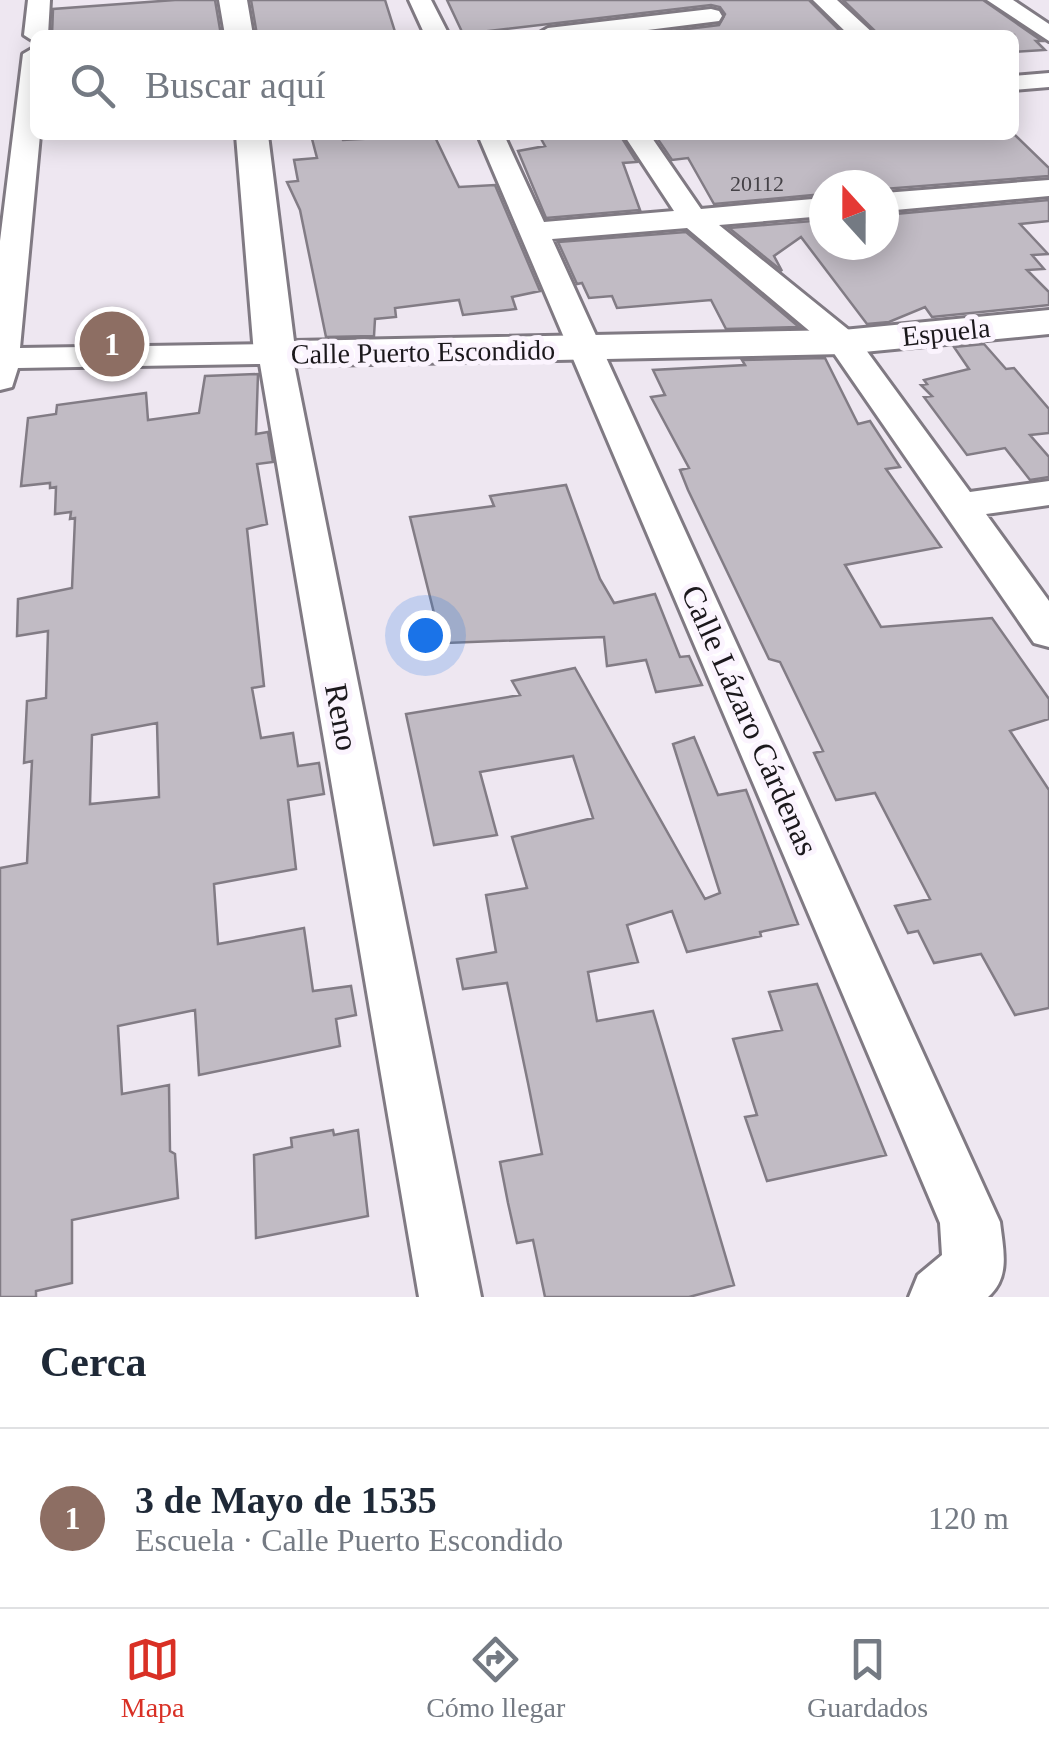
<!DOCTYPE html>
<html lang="es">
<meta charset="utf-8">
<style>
:root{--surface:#fff;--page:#f2f2f3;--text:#1f2937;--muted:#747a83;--line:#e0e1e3;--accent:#d93025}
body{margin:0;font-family:"Times New Roman",serif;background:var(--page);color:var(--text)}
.compass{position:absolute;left:809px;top:170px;width:90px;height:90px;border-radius:50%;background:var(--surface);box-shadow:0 5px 25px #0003;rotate:339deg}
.you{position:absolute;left:425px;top:635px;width:35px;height:35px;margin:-25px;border:8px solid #fff;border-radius:50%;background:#1a73e8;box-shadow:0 0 0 15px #1a73e833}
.badge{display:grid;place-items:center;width:65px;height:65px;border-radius:50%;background:var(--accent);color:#fff;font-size:32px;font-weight:700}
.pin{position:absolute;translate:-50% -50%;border:5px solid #fff;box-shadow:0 2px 10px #0006}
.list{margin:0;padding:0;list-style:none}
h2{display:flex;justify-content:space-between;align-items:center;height:130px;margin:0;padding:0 40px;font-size:42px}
h2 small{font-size:32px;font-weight:400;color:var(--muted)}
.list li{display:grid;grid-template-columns:65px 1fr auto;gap:30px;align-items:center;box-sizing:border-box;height:180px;padding:0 40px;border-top:2px solid var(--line)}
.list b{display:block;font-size:38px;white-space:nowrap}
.list p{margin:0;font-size:32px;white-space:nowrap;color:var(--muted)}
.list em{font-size:32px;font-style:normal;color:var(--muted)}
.icon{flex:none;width:55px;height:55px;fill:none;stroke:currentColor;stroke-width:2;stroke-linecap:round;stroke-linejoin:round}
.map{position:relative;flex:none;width:1049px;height:1297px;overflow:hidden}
.search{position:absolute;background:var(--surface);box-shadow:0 5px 25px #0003;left:30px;right:30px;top:30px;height:110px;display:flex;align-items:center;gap:25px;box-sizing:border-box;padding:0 35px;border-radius:15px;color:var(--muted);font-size:38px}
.sheet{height:310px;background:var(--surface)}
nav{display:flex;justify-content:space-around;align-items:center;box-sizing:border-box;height:140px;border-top:2px solid var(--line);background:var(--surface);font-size:28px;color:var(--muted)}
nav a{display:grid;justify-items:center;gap:5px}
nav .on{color:var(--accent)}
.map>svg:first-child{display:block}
.building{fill:#c1bbc4;stroke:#827c85;stroke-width:2.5;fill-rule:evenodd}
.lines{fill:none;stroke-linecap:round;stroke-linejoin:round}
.minor-casing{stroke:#807a83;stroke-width:6}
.tertiary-casing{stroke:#807a83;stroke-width:6}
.minor{fill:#fff;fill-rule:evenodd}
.tertiary{fill:#fff;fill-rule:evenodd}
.labels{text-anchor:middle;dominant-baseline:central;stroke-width:10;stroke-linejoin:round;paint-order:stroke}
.far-number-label{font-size:22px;fill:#444146}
.far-street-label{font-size:28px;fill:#1b181c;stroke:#fbf4fe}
.street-label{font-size:32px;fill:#1b181c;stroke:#fbf4fe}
</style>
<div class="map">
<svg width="1049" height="1297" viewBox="0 0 1049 1297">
<rect width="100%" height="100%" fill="#eee7f1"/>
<!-- building -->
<path class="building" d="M 175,0 L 215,0 L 221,35 L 52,35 L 53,9 Z
M 251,0 L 385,0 L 396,35 L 257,35 Z
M 447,0 L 809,0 L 844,35 L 638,35 L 719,25 L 725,14 L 720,7 L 711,5 L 463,34 Z
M 843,0 L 983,0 L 1042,41 L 1036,41 L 1045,50 L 1014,52 L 1014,35 L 879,35 Z
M 311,135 L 340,135 L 343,140 L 434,135 L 459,187 L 495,185 L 540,291 L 512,297 L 516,309 L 463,315 L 459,300 L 395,308 L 396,317 L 375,319 L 374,336 L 326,337 L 300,210 L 287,182 L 298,181 L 294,160 L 317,158 Z
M 539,135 L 620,135 L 637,162 L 623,163 L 640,210 L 546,218 L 518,151 L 545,146 Z
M 655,135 L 1015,135 L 1049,168 L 1049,176 L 884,189 L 884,185 L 824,185 L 824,194 L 714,204 L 688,158 L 672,160 Z
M 1049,200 L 1049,221 L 1020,224 L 1048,254 L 1032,255 L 1044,269 L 1027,270 L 1049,292 L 1049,305 L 932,317 L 925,307 L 889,322 L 867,324 L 801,237 L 774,256 L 782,271 L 729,228 L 824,220 L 824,245 L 884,245 L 884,215 Z
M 686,232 L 799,327 L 726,329 L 711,300 L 617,308 L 612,296 L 589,298 L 582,283 L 577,284 L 558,242 Z
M 984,344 L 1006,369 L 1014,368 L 1049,409 L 1049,433 L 1030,435 L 1049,457 L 1049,477 L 1030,480 L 1005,448 L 967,455 L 924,397 L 932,396 L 921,385 L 927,384 L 924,380 L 969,369 L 954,347 Z
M 825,358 L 858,424 L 870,421 L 900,467 L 886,469 L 941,547 L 845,565 L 881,627 L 992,618 L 1049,699 L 1049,719 L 1010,731 L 1049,790 L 1049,1008 L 1015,1015 L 981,954 L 934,963 L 918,931 L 908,933 L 895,906 L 930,899 L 875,793 L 836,800 L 814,753 L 823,751 L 780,662 L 769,659 L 688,490 L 680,470 L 689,468 L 651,397 L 665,395 L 653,370 L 745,365 L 742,360 Z
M 258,374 L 256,434 L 268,432 L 273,462 L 257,464 L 267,524 L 247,529 L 264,686 L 252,688 L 261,738 L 293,733 L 298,766 L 319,763 L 324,794 L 288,800 L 296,869 L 214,884 L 218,944 L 304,928 L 313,991 L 351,986 L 356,1015 L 336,1019 L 340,1046 L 199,1075 L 195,1010 L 118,1026 L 122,1094 L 169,1085 L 170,1151 L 175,1154 L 178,1198 L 72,1220 L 72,1283 L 36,1291 L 36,1297 L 0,1297 L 0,868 L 27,863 L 32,761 L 24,763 L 27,701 L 46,698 L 48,631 L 17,636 L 18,599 L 72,588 L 75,518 L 70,519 L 71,512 L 55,514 L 56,487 L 50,488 L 50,483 L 21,486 L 28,418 L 56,414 L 57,405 L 146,393 L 148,420 L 199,413 L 205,376 ZM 157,723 L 159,797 L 90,804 L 92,735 Z
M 566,485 L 600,579 L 614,603 L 655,594 L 680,657 L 689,656 L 702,685 L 656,692 L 646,660 L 607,666 L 604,637 L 420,644 L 412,616 L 434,613 L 410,517 L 494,506 L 490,496 Z
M 575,668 L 705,899 L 720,893 L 673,744 L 694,737 L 718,795 L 746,790 L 798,924 L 760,932 L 761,936 L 687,952 L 672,911 L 627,925 L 638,962 L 588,972 L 597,1021 L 653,1011 L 734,1285 L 689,1297 L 545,1297 L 533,1240 L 517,1243 L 508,1203 L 500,1162 L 542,1154 L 528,1083 L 507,983 L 463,989 L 457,959 L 496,952 L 486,895 L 527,888 L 512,837 L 593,818 L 573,756 L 480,772 L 497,835 L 434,845 L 406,714 L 520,695 L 512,681 Z
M 817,984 L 886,1155 L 767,1181 L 745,1117 L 757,1115 L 733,1039 L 782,1030 L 769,992 Z
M 333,1130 L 334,1135 L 358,1130 L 368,1216 L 256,1238 L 254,1155 L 292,1147 L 291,1138 Z"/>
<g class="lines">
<!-- minor casing -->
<g class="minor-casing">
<path id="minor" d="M 28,0 L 50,0 L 48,35 L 35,35 L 35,42 L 24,35 Z
M 409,0 L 431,0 L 449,35 L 425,35 Z
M 813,0 L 837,0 L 875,35 L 849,35 Z
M 987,0 L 1013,0 L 1049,24 L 1049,41 Z
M 711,9 L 719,11 L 722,16 L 719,21 L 608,35 L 536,35 L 548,28 Z
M 35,47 L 35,135 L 40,135 L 20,348 L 275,344 L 287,347 L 292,354 L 481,1297 L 419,1297 L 260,364 L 18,368 L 12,387 L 0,390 L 0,241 L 23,54 Z
M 1049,73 L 1049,87 L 1014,90 L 1014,76 Z
M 478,135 L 504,135 L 544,222 L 674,211 L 624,135 L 650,135 L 701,209 L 824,198 L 824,216 L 719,225 L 855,335 L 970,492 L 1049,481 L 1049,505 L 986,514 L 1049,601 L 1049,647 L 1034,643 L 831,349 L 687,228 L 552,239 L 1000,1222 C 1003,1249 1011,1277 988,1297 L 909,1297 L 918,1275 L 942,1255 L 940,1223 Z
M 1049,180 L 1049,196 L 884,211 L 884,193 Z"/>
</g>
<!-- tertiary casing -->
<g class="tertiary-casing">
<path id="tertiary" d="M 219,0 L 247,0 L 253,35 L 225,35 Z
M 236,135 L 268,135 L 294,341 L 843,330 L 1049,310 L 1049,334 L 843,354 L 275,366 L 260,363 L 254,354 Z"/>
</g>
<!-- minor -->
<use href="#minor" class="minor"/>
<!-- tertiary -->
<use href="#tertiary" class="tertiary"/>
</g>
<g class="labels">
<!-- far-number labels -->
<g class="far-number-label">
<text x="757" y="183">20112</text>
</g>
<!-- far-street labels -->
<g class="far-street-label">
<text transform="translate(946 332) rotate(-6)">Espuela</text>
<text transform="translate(423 352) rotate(-1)">Calle Puerto Escondido</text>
</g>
<!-- street labels -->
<g class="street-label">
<text transform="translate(342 717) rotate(79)">Reno</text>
<text transform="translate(750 720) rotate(66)">Calle Lázaro Cárdenas</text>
</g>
</g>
</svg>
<svg class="compass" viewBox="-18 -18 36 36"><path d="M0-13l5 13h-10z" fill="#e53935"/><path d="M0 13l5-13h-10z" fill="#747a83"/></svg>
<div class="you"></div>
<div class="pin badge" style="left:112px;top:344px;background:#8d6e63">1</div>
<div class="search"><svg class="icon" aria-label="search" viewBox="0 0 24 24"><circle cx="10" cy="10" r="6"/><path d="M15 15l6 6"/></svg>Buscar aquí</div>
</div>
<section class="sheet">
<h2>Cerca<small></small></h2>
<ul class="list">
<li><span class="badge" style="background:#8d6e63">1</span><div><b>3 de Mayo de 1535</b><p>Escuela · Calle Puerto Escondido</p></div><em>120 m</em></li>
</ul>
</section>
<nav>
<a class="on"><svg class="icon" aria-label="map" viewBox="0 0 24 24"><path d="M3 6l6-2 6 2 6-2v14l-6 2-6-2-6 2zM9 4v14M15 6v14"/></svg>Mapa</a>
<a><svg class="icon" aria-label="directions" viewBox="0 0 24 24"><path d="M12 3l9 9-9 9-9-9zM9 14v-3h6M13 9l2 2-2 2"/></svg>Cómo llegar</a>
<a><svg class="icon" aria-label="saved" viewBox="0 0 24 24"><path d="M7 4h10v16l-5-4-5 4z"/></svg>Guardados</a>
</nav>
